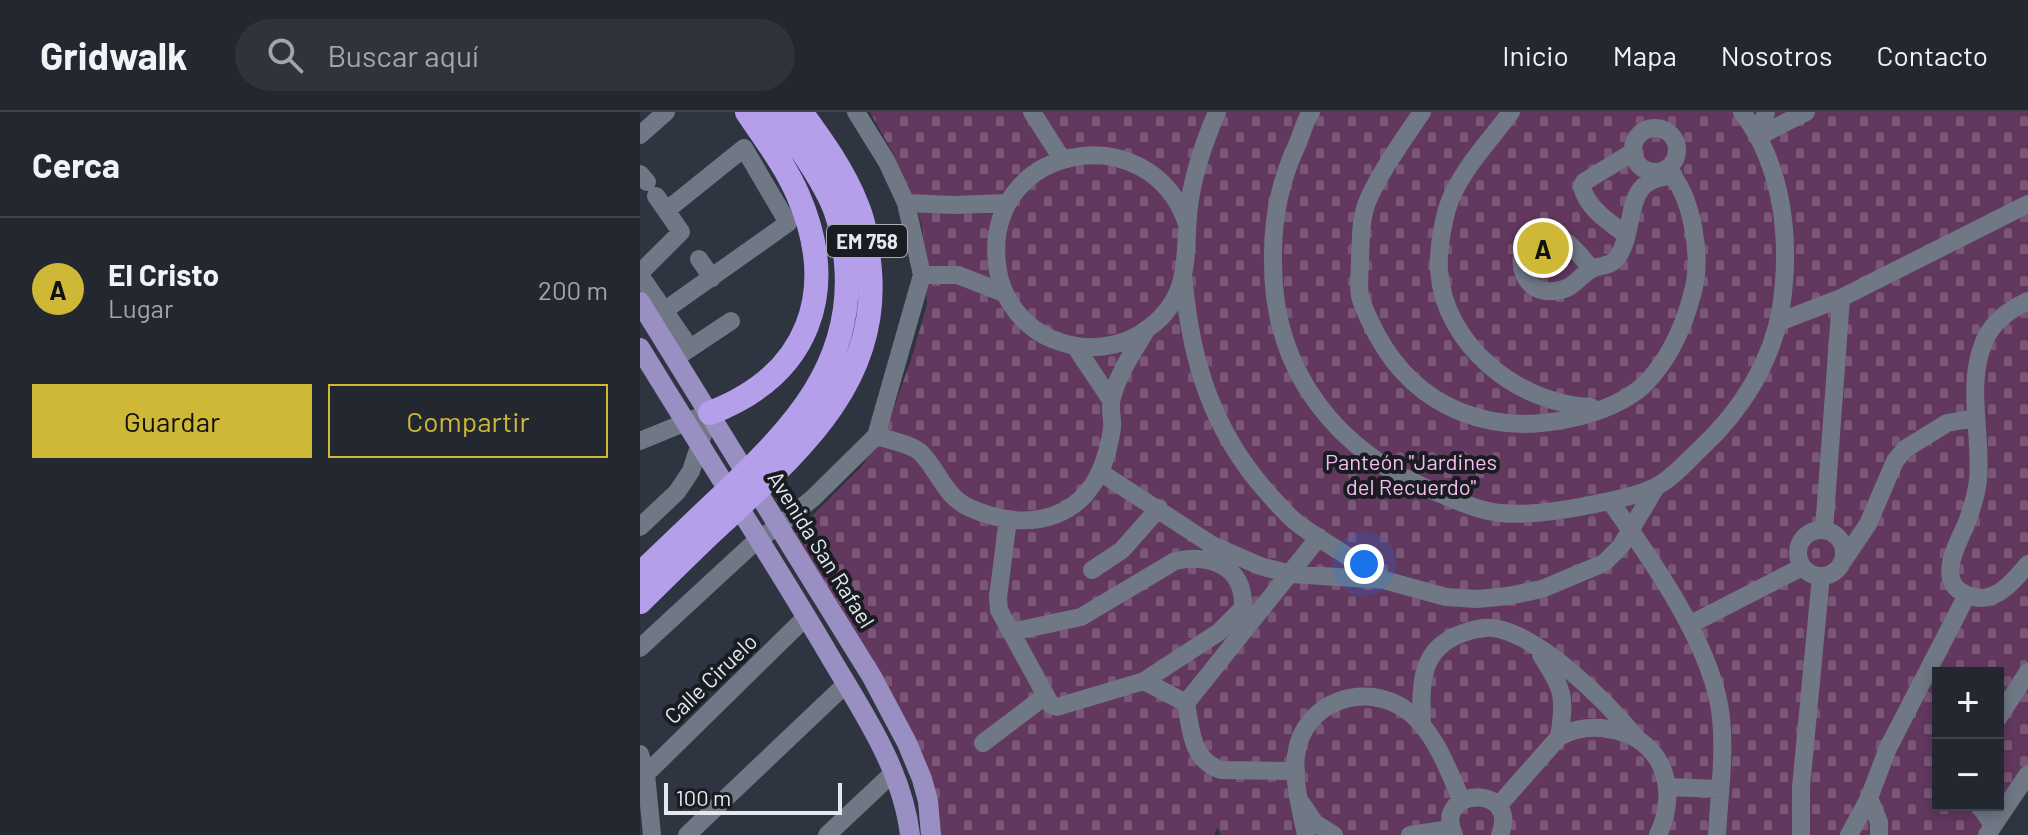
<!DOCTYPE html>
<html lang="es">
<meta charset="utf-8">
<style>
:root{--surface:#222730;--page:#2e333c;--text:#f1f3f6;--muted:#a2a5ab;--line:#3f444c;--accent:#d0b837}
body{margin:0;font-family:Barlow,sans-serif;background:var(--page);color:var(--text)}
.controls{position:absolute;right:24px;bottom:24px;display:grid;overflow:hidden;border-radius:0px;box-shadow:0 4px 12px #0003}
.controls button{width:72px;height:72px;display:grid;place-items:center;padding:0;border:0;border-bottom:2px solid var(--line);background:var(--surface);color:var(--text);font:40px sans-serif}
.scale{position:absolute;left:24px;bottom:20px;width:178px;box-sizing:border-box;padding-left:8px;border:4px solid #e4e8f0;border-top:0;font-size:22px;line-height:28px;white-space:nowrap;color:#e4e8f0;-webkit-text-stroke:6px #191c21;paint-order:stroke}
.you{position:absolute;left:724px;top:452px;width:28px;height:28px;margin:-20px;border:6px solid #fff;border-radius:50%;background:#1a73e8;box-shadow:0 0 0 12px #1a73e833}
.badge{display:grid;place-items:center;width:52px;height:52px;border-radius:50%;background:var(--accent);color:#111;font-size:26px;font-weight:700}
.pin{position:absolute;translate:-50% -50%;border:4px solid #fff;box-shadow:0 2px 8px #0006}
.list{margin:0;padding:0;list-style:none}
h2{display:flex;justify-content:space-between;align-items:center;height:104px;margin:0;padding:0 32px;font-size:34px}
h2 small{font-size:26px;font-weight:400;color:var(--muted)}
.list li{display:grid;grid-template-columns:52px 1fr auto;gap:24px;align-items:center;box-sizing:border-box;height:144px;padding:0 32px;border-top:2px solid var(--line)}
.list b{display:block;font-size:30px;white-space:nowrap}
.list p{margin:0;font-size:26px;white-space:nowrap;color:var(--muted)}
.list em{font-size:26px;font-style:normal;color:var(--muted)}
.actions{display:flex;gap:16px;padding:24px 32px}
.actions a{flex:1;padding:18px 0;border:2px solid var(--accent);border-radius:0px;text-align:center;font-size:28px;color:var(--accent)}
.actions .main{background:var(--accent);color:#111}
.icon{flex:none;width:44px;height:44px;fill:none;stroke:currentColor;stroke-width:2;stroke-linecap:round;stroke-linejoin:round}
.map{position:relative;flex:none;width:1388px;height:723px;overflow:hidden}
header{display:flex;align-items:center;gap:48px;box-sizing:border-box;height:112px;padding:0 40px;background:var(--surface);border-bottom:2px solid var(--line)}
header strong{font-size:38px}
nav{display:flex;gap:44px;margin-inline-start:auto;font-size:28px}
.search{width:560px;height:72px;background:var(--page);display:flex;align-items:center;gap:20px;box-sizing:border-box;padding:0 28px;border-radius:44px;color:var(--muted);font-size:30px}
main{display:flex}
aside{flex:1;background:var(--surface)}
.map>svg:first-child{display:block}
.cemetery{fill:url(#cemetery-stones);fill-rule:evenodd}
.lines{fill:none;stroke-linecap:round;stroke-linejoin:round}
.minor{stroke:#707785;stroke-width:18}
.major{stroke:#998fc2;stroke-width:20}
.highway{stroke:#b59fea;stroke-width:24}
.labels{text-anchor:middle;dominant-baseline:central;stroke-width:8;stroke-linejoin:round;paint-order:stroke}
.shield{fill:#191c21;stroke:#a7abb2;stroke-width:2}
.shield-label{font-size:20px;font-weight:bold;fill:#e4e8f0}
.park-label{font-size:22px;fill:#f8bcf1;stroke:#191c21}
.street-label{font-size:22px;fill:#e4e8f0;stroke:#191c21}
</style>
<header>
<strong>Gridwalk</strong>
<div class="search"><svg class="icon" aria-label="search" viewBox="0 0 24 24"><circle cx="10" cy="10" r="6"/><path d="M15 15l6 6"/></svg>Buscar aquí</div>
<nav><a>Inicio</a><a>Mapa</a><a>Nosotros</a><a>Contacto</a></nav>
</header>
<main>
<aside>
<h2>Cerca<small></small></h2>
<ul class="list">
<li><span class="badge">A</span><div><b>El Cristo</b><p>Lugar</p></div><em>200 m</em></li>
</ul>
<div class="actions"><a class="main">Guardar</a><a>Compartir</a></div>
</aside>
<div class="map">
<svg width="1388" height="723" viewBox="0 0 1388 723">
<defs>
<pattern id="cemetery-stones" width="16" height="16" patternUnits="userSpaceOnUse" patternTransform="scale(2)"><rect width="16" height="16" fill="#63385f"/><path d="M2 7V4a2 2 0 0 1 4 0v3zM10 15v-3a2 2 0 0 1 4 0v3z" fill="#795576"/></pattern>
</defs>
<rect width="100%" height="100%" fill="#2e3440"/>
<!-- cemetery -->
<path class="cemetery" d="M 230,0 L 1388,0 L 1388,674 L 1350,723 L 581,723 L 577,715 L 574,723 L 293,723 L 236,562 L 198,490 L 153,423 L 222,354 L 236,332 L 253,298 L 272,245 L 287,192 L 283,119 L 275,89 L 256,47 ZM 1298,561 L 1358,561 L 1358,693 L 1298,693 Z"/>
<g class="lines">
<!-- minor -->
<path class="minor" d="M 392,0 L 420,44
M 671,0 C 664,10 662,22 657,33 C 639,71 632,109 633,151 C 633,261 698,341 798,381 C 818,389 839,399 861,401 C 888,404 919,399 945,394 C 968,389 995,385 1015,375 C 1032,367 1048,348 1061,336 C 1101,299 1132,250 1141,196 C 1151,130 1144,55 1102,0
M 782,0 C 765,25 740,60 728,88 C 720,106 721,129 720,148 C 720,159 718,173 720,184 C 723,197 731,211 737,223 C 777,297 852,325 933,306 C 959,300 984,291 1004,273 C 1029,248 1043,217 1052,183 C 1063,147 1053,84 1027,57
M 871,0 C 849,30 818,61 807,97 C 802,116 798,139 799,158 C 804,234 879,292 951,295
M993 38a22 22 0 1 1 44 0a22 22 0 1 1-44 0Z
M 0,23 L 26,0
M 1119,24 L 1166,0
M 1119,24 L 1126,0
M 0,62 L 7,70
M 266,91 L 314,93 L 367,91
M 547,112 C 510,0 337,32 358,159 C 363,189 384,215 412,227 C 445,241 482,237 510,215 C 556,180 542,136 550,87 C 555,57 565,28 577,0
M 985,122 C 969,110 947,96 942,75 L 944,70 L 993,40
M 59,147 L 72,166
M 951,157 C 882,61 855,185 914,179 C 933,178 937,166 950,158 C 960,152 969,156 977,146 C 999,115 979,65 1034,64
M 0,161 L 41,120 L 16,84
M 0,163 L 50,236
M 282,163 L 318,163 L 364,181
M 544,171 C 551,249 573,319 626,379 C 637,391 648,405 661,414 C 688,433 717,449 744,468
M 1388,189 C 1368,198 1349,213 1342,235 C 1327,277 1342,325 1338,368 C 1336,385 1331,400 1325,415 C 1314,439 1294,475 1334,485 C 1357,491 1375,467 1388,452
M 11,208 L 148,111 L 104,36 L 27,98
M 1139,210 L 1201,186 L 1388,92
M 435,234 L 471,288
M 40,243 L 91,209
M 236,324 C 249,328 273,332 282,342 C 299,360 305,385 330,396 C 389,422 449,408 467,340 C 469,333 471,324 472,316 C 473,306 469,295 472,286 C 478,262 493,240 505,220
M 0,329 L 56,306
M 460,360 L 572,433 L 620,454 L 651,462 L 744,468 L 806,485 L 837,487 L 868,484 L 902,477 L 964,451 L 981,434 L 1016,375
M 970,389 C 1011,447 1074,535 1081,606 C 1085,644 1079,685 1077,723
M 368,407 L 358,485 L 359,498 L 411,593 L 417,595 L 504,569 L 546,591
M 0,415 L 37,380 L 51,359 L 70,301
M1158 441a23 23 0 1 1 46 0a23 23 0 1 1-46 0Z
M 1184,418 L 1201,186
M 1201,452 L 1228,412 L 1255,349 L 1265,337 L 1307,311 L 1336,306
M 452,458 L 482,438 L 519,396
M 1049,513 L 1162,455
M 371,520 L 441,505 L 535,449 C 571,441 605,455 603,496 L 579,520 L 504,569
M 0,536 L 118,427 L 139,414 L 173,386 L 236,324 L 282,163 L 266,91 L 247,50 L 216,0
M 901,543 C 923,578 926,583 919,625
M 1358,606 L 1388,560
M 782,613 C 781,573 778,537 823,521 C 834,517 848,514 859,517 C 904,528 965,588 994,623
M 343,631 L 405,584
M 0,642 L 6,662 L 12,723
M 656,659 L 581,658 C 551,648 551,618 546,591 L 679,425
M 6,662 L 166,505
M 1028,675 L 1079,677
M 1229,686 L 1239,710 L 1239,723
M 662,692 L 675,711 L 694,723
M 1339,693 L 1353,713
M 858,694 L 919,625 C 935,616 950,614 968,617 C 1023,625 1040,677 1018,723
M 47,723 L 206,572
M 187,723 L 254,660
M 666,723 C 661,698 653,670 656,644 C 662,589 727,567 769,600 C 796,622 808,658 822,689
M 770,723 L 811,717
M 814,723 C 791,675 881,671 860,723
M 1161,723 L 1161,675 L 1181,464
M 1209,723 L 1229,686 L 1248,636 L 1327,483
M 1347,723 L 1388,662"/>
<!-- major -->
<path class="major" d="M 0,190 L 232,565 L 267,631 L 282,667 L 288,689 L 291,723
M 0,236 C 61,336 125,435 185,536 C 219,595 262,654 270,723"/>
<!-- highway -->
<path class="highway" d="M 70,301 C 169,263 200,180 158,83 C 145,53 125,27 107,0
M 0,462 C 28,436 55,409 83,383 C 152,317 215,254 206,151 C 204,129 200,106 190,86 C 175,55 154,28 134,0
M 0,490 C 29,462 57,433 87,406 C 161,337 239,269 230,159 C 228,137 226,114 217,93 C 204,59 182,29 161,0"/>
</g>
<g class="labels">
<!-- shield labels -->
<rect class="shield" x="187" y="113" width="80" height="32" rx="6"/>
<g class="shield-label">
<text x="227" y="129">EM 758</text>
</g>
<!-- park labels -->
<g class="park-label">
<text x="771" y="349">Panteón "Jardines<tspan x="771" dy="25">del Recuerdo"</tspan></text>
</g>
<!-- street labels -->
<g class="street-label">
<text transform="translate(182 437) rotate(58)">Avenida San Rafael</text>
<text transform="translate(70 566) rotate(-44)">Calle Ciruelo</text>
</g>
</g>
</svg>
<div class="controls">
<button>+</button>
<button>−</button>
</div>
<div class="scale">100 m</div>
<div class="you"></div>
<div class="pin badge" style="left:903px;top:136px">A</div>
</div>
</main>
